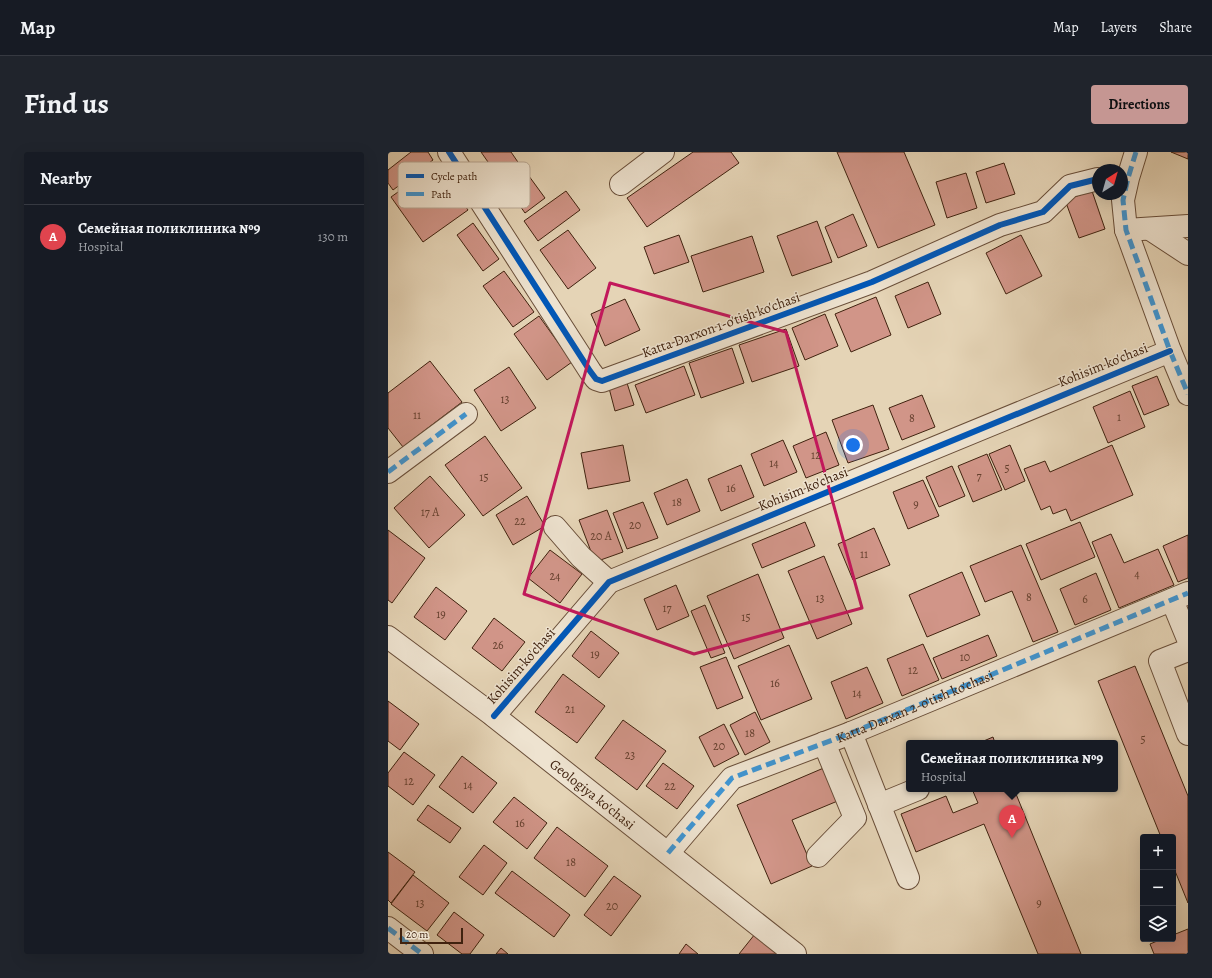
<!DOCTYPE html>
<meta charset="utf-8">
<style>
:root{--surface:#171b24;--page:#20242c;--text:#f1f3f6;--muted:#9ea1a6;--line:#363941;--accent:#c59692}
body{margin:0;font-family:Alegreya,serif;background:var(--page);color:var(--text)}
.controls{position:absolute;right:12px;bottom:12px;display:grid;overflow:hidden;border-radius:4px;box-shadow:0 4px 16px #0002}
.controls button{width:36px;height:36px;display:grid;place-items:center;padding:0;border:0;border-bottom:1px solid var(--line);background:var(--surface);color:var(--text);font:20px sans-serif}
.compass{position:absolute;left:704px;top:12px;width:36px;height:36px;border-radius:50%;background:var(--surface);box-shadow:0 4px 16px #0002;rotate:37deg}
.scale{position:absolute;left:12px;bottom:10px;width:63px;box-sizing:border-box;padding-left:4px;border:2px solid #40220f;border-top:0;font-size:11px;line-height:14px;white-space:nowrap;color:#40220f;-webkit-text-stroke:3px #eee3d0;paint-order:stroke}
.you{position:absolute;left:465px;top:293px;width:14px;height:14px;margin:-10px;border:3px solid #fff;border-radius:50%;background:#1a73e8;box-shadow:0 0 0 6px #1a73e833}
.badge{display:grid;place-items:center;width:26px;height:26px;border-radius:50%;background:var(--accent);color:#fff;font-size:13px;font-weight:700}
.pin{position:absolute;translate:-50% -33px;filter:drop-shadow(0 1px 2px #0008)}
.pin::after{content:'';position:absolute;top:21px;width:14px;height:12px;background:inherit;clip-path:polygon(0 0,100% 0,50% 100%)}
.popup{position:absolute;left:518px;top:588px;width:212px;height:52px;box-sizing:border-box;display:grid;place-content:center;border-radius:4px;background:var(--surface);filter:drop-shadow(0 1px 3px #0005);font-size:13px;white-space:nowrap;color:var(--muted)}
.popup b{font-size:15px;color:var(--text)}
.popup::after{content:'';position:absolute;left:50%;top:100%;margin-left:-8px;border:8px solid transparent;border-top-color:var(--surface)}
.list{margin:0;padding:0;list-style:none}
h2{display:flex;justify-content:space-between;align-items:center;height:52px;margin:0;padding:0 16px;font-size:17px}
h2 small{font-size:13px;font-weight:400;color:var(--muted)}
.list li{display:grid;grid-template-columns:26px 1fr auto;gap:12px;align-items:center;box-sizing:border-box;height:64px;padding:0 16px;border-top:1px solid var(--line)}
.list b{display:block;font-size:15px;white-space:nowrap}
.list p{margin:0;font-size:13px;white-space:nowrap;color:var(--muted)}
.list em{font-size:13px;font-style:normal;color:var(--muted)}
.icon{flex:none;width:22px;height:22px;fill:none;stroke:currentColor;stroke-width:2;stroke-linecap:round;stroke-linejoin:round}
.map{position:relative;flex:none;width:800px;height:802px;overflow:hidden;border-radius:4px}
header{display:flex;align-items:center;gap:24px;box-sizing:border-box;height:56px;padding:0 20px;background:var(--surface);border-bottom:1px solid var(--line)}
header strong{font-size:19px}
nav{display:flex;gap:22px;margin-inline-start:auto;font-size:14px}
.intro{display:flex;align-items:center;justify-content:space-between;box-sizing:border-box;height:96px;padding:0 24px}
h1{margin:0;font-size:28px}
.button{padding:10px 18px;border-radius:4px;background:var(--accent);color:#111;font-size:14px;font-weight:700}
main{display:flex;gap:24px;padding:0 24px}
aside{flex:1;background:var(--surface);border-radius:4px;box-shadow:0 4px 16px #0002}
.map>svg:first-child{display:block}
.building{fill:#d19588;stroke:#40220f}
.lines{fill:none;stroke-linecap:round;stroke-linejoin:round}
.minor-casing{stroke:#694e39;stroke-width:24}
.minor{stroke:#eee3d0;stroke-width:22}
.quiet{stroke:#3f95d2;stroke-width:5;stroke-dasharray:10 5;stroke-linecap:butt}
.cycleway-casing{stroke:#eee3d0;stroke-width:8}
.cycleway{stroke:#0057b8;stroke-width:6}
.marked{fill:none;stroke:#c2185b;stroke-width:3;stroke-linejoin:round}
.labels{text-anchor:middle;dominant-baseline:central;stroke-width:3;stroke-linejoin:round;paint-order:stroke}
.number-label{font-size:12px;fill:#643f2d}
.street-label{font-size:14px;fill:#40220f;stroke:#eee3d0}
.key{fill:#eee3d0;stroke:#baa996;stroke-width:1}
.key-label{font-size:11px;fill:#40220f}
</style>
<header>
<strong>Map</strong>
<nav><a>Map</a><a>Layers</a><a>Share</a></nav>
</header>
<div class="intro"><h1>Find us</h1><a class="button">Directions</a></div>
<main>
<aside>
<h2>Nearby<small></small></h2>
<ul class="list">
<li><span class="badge" style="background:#e0444e">A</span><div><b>Семейная поликлиника №9</b><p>Hospital</p></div><em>130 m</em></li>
</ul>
</aside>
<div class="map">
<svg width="800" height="802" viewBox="0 0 800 802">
<rect width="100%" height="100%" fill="#e5d4b6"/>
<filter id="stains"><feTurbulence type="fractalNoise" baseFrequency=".005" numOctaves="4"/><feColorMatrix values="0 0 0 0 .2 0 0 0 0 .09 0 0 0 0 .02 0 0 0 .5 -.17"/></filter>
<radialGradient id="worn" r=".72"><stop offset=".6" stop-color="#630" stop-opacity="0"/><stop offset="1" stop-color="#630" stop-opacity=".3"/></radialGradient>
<!-- building -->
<path class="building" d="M 23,0 L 40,0 L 45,8 L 5,38 L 0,31 L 0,18 Z
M 93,0 L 123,0 L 134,16 L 114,30 Z
M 305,0 L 343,0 L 351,11 L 259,75 L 239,46 Z
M 449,0 L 516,0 L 547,73 L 490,96 Z
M 783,0 L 800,0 L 800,7 Z
M 616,11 L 627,42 L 598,51 L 588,20 Z
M 48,13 L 80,58 L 35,90 L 3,45 Z
M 138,20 L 157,46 L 137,61 L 118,34 Z
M 578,21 L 589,56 L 559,66 L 548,30 Z
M 178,39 L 192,58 L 150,89 L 136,69 Z
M 704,39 L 717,77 L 691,86 L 677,48 Z
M 465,62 L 479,94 L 450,106 L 437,75 Z
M 429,69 L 444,110 L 404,124 L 389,84 Z
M 85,71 L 111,107 L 95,119 L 69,83 Z
M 180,78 L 208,116 L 180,137 L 152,98 Z
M 291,83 L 301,110 L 266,122 L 256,95 Z
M 633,83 L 654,124 L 618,142 L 598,101 Z
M 364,84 L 376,120 L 315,140 L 303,104 Z
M 116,119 L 146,160 L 125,175 L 95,134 Z
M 540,130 L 553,162 L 520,176 L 507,144 Z
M 488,145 L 503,183 L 463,200 L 447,162 Z
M 237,147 L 252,178 L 217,194 L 203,162 Z
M 437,162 L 450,194 L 417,208 L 404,176 Z
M 151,164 L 184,210 L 159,228 L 126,182 Z
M 398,177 L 411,214 L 364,230 L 351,193 Z
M 344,196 L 356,231 L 313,246 L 301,211 Z
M 42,209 L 74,250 L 15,295 L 0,276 L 0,241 Z
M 296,214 L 307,243 L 258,261 L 247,233 Z
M 121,215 L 148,256 L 113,279 L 86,238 Z
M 769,224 L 781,253 L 756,263 L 744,234 Z
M 239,231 L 246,253 L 227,259 L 221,236 Z
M 742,239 L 757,275 L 720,291 L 705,255 Z
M 534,243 L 547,275 L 514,288 L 501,256 Z
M 485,253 L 501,297 L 460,311 L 444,268 Z
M 438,280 L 451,313 L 418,326 L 405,294 Z
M 97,284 L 134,336 L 95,364 L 57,313 Z
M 395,288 L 409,320 L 376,334 L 363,302 Z
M 235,293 L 242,329 L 200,337 L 193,301 Z
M 622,293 L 637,329 L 617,338 L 601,302 Z
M 724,293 L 745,343 L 683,369 L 678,357 L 665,362 L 662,354 L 653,358 L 636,317 L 657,309 L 662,320 Z
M 599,302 L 614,338 L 585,350 L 570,314 Z
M 353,313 L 366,345 L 333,359 L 320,327 Z
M 564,314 L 577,344 L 551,355 L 538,325 Z
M 42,324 L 77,363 L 41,396 L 6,356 Z
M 299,327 L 312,359 L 279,373 L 266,341 Z
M 535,328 L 551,364 L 520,377 L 505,340 Z
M 139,344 L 157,374 L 125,393 L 108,363 Z
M 255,350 L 270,386 L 239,397 L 225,361 Z
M 219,358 L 235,400 L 207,410 L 191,368 Z
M 417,370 L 427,394 L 374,416 L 364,392 Z
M 692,370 L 707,405 L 653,428 L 638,392 Z
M 486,376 L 502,413 L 465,428 L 450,392 Z
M 0,378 L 37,406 L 4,451 L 0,448 Z
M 723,382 L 736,411 L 770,397 L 786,433 L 731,456 L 704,390 Z
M 800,383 L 800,426 L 790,430 L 775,394 Z
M 633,393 L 670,480 L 645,490 L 624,439 L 597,450 L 582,414 Z
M 162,398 L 194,422 L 172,451 L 140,426 Z
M 436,404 L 464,472 L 429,487 L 400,419 Z
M 574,420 L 592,463 L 539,485 L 521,443 Z
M 708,421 L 723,458 L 687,473 L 672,437 Z
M 370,422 L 396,486 L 346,507 L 319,444 Z
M 288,433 L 301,464 L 269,478 L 256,447 Z
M 48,435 L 79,459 L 57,488 L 26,465 Z
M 317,453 L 337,501 L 323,506 L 303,459 Z
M 106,466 L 137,490 L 114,519 L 84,496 Z
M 203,479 L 231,501 L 211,526 L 184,504 Z
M 600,483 L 609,504 L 554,527 L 545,506 Z
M 535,492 L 551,528 L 514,544 L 499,507 Z
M 401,493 L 424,547 L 373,568 L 350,514 Z
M 338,505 L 355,546 L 329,557 L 312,515 Z
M 747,514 L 800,644 L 800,751 L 785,714 L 785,685 L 773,685 L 710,529 Z
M 479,515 L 495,551 L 458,567 L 443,530 Z
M 175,522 L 217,554 L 189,591 L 147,560 Z
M 0,549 L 31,572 L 12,598 L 0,589 Z
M 367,560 L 382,590 L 357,603 L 342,573 Z
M 235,568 L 278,599 L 249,638 L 207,606 Z
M 336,572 L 351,602 L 326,615 L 311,585 Z
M 605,585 L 607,591 L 591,591 Z
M 16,600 L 47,623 L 25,653 L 0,634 L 0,621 Z
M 74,604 L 109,631 L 85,661 L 51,635 Z
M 275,611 L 306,634 L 289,657 L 258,634 Z
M 438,615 L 452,648 L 404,668 L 424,714 L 383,732 L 349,653 Z
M 584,637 L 626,637 L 693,802 L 650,802 L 596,672 L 528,700 L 513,662 L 558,644 L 565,661 L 590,651 Z
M 126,645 L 159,671 L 139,697 L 105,670 Z
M 40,653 L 73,676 L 62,691 L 29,668 Z
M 169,675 L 220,714 L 197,745 L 146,706 Z
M 96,693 L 119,711 L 95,743 L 71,725 Z
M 0,700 L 27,720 L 3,751 L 0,748 Z
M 124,719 L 182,763 L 166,785 L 107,741 Z
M 25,723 L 61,751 L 39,779 L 3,752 Z
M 226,724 L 253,744 L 223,784 L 196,763 Z
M 66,760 L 96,783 L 82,802 L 74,802 L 49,783 Z
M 800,777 L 800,802 L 766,802 L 762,792 L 774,787 L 785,787 L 785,783 Z
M 367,782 L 392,802 L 351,802 Z
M 298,792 L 310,802 L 291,802 Z
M 113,796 L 120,802 L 108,802 Z"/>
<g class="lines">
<!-- minor casing -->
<g class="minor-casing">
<g id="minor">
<path d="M 61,0 L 202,219 L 208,227 L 214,229 L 484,130 L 612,73 L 655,60 L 682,34 L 710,27"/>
<path d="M 748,0 L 740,26 L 735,48 L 738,78 L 782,199 L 800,242"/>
<path d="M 233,32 L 275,0"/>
<path d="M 762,77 L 800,102"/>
<path d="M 738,78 L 800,74"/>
<path d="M 0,320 L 78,262"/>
<path d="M 167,375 L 193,405 L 221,430"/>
<path d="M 784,448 L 800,487"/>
<path id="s1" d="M 0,485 L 106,564 L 407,802"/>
<path d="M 800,498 L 772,509 L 800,582"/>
<path d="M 106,564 L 221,430 L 782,199"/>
<path d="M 463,581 L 520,726"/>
<path d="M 491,653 L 530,637"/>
<path id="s2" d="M 280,701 L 344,626 L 463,581 L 800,441"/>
<path d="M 430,704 L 467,666 L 436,591"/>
<path d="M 0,776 L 34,802"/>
</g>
</g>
<!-- minor -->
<use href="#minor" class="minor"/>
<!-- quiet -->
<path class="quiet" d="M 748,0 L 740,26 L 735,48 L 738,78 L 782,199 L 800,242
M 0,320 L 78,262
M 280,701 L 344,626 L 463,581 L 800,441
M 0,776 L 34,802"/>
<!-- cycleway casing -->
<g class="cycleway-casing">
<path id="cycleway" d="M 61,0 L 202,219 L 208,227 L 214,229 L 484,130 L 612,73 L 655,60 L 682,34 L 710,27
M 106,564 L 221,430 L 782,199"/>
</g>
<!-- cycleway -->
<use href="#cycleway" class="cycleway"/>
</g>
<!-- marked area -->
<path class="marked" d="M 222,131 L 398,180 L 474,456 L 306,502 L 136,442 Z"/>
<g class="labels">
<!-- number labels -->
<g class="number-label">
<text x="117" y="247">13</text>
<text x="29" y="263">11</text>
<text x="731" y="265">1</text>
<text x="524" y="266">8</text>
<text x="428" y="303">12</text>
<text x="386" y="311">14</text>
<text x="619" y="316">5</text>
<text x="591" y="324">7</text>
<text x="96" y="325">15</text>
<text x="343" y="336">16</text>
<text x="289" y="350">18</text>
<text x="528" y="352">9</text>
<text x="42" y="360">17 A</text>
<text x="132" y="369">22</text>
<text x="247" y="373">20</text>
<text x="213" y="384">20 A</text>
<text x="476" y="402">11</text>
<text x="749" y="422">4</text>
<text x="167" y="424">24</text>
<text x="641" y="445">8</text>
<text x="432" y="446">13</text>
<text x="697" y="447">6</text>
<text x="279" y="456">17</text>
<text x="53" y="462">19</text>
<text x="358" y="465">15</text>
<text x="110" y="493">26</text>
<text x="207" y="502">19</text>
<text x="577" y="505">10</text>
<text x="525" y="518">12</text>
<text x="387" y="531">16</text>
<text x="469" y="541">14</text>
<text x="182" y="557">21</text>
<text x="362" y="581">18</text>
<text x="755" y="587">5</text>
<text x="331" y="594">20</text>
<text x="242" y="603">23</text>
<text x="21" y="629">12</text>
<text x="80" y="633">14</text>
<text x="282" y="634">22</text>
<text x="132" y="671">16</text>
<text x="183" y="710">18</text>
<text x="32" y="751">13</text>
<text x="651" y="751">9</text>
<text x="224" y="754">20</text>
</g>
<!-- street labels -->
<g class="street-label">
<text transform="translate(333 173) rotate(-20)">Katta Darxon 1-o'tish ko'chasi</text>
<text transform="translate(715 213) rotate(-22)">Kohisim ko'chasi</text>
<text transform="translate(415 337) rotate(-22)">Kohisim ko'chasi</text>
<text transform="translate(133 514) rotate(-49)">Kohisim ko'chasi</text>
<text stroke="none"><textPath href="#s2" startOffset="295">Katta Darxan 2-o'tish ko'chasi</textPath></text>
<text stroke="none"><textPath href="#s1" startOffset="258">Geologiya ko'chasi</textPath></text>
</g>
</g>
<!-- legend -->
<rect x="10" y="10" width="132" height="46" rx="6" class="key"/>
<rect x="18" y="22" width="18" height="4" fill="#0057b8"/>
<rect x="18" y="40" width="18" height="4" fill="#3f95d2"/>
<g class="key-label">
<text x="43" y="28">Cycle path</text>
<text x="43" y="46">Path</text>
</g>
<rect width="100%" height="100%" filter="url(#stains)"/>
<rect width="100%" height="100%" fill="url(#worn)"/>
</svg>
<div class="controls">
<button>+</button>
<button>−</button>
<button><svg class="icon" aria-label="layers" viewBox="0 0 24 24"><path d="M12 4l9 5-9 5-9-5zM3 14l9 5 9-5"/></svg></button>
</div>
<svg class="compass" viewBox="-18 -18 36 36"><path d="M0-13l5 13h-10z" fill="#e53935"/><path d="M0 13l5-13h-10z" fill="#9ea1a6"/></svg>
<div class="scale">20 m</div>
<div class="you"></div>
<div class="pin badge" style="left:624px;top:686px;background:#e0444e">A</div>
<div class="popup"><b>Семейная поликлиника №9</b>Hospital</div>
</div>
</main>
